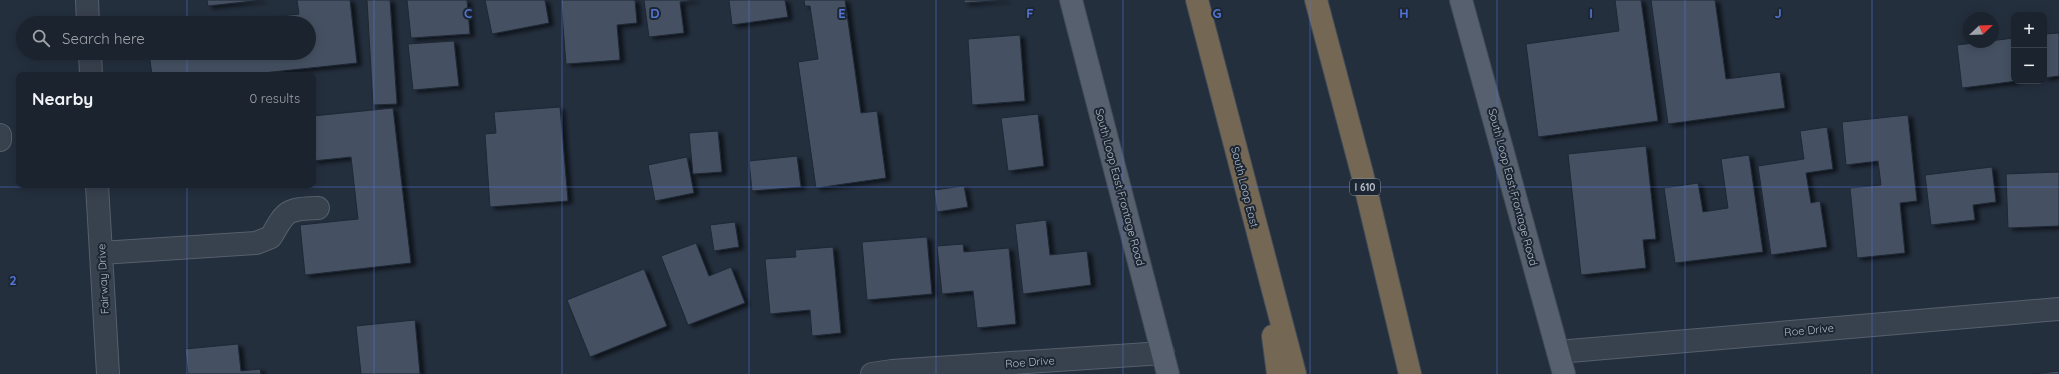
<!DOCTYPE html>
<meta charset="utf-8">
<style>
:root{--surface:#1b232e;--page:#282f3a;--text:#f1f3f6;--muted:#a0a4aa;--line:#39404a}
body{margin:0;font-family:Quicksand,sans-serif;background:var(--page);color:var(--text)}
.controls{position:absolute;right:12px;top:12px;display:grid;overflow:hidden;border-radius:8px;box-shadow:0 2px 10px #0003}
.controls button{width:36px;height:36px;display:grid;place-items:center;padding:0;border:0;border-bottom:1px solid var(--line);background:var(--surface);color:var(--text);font:20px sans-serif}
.compass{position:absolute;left:1963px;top:12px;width:36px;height:36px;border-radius:50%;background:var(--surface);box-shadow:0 2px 10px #0003;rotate:67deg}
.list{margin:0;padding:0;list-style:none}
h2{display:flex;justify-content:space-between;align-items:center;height:52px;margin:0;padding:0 16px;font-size:17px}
h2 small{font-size:13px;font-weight:400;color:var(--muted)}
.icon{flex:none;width:22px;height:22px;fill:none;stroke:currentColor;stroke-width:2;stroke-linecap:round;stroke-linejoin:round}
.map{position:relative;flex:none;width:2059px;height:374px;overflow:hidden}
.search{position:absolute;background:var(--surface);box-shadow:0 2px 10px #0003;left:16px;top:16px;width:300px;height:44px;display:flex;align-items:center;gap:10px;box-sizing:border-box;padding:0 14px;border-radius:22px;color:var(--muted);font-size:15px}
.panel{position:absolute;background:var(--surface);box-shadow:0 2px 10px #0003;left:16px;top:72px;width:300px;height:116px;border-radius:8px}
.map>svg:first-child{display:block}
.building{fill:#455162;stroke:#1f2835;filter:url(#shadow)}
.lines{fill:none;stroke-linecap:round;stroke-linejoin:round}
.minor-casing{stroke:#565f6c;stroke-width:24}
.major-casing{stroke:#414a57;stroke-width:24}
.highway-casing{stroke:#434c59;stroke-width:24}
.minor{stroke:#38414e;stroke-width:22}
.major{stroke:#56606e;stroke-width:22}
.highway{stroke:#746855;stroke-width:22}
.grid{fill:none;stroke:#5274d3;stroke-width:1;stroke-opacity:0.55}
.labels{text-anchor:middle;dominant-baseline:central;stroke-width:4;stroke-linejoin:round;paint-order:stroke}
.shield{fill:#1d2633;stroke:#878f9c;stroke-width:1}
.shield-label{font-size:10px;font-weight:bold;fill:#b4bcc9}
.street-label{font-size:11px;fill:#b4bcc9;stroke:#1d2633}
.grid-label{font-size:13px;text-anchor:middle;font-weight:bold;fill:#5274d3;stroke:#1d2633;stroke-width:4;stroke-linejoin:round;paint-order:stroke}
</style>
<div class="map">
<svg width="2059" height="374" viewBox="0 0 2059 374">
<defs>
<filter id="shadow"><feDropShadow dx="4.5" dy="2.5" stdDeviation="2" flood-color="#0009"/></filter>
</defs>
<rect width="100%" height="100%" fill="#242f3e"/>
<!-- building -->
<path class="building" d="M 207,0 L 262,0 L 208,6 Z
M 297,0 L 350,0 L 357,63 L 244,75 L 152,75 L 149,53 L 309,53 L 309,23 L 219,23 L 299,14 Z
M 367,0 L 390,0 L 397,104 L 373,105 Z
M 407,0 L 467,0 L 470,34 L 411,38 Z
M 485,0 L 545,0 L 549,23 L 492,34 Z
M 561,0 L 635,0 L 637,23 L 617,25 L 620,60 L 566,64 Z
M 644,0 L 696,0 L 680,2 L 684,33 L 649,37 Z
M 729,0 L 785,0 L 788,17 L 732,25 Z
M 804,0 L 845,0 L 861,113 L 877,111 L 886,178 L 816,188 L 798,62 L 818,59 L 810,6 L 805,6 Z
M 964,0 L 1006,0 L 964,3 Z
M 1615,0 L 1641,0 L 1658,121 L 1538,137 L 1526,44 L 1619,31 Z
M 1651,0 L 1715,0 L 1726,79 L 1780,72 L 1785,108 L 1668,124 Z
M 2059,33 L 2059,76 L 2044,78 L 2044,34 Z
M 1020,35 L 1025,101 L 972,105 L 968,39 Z
M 2014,38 L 2014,81 L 2017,81 L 1962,88 L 1957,45 Z
M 454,41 L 459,86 L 413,90 L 408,44 Z
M 560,107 L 568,201 L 490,207 L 485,134 L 496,133 L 494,112 Z
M 393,108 L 411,263 L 305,275 L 300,225 L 358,219 L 351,157 L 313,161 L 313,116 Z
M 1038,114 L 1044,166 L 1008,171 L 1001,118 Z
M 1908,115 L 1917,201 L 1900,203 L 1905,253 L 1857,258 L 1850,188 L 1881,185 L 1878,161 L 1846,165 L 1842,122 Z
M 1827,127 L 1833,169 L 1806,173 L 1811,203 L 1820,201 L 1827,247 L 1771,255 L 1758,166 L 1804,159 L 1800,131 Z
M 718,131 L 722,172 L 693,174 L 689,133 Z
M 1646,146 L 1656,239 L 1643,240 L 1646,268 L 1581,275 L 1568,154 Z
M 1749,155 L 1763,252 L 1675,263 L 1664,188 L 1698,183 L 1703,212 L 1728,208 L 1721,159 Z
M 797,156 L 801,187 L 752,191 L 749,161 Z
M 687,157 L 694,193 L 655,201 L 648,165 Z
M 1992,167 L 1996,202 L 1973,205 L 1975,220 L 1931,225 L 1925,175 Z
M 2059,172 L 2059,226 L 2008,228 L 2006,174 Z
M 964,186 L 968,207 L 937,212 L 934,190 Z
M 1046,220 L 1050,255 L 1087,251 L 1091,285 L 1023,294 L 1015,224 Z
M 735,222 L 739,247 L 714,251 L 710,225 Z
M 927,237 L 932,294 L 867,300 L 862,242 Z
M 696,243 L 709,276 L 731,267 L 745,303 L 688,325 L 661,256 Z
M 963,244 L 964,252 L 1009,248 L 1016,324 L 977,328 L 973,291 L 942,294 L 937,246 Z
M 833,247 L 841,333 L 812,336 L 810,310 L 770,314 L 765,259 L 796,257 L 795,250 Z
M 644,269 L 667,326 L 590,357 L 567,300 Z
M 415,320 L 420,374 L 361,374 L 356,326 Z
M 238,344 L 241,371 L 260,369 L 261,374 L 188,374 L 185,349 Z
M 2059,371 L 2059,374 L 2032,374 Z"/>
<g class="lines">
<!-- minor casing -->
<g class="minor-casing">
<path id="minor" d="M 87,0 L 88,23
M 90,53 L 91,75
M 0,135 L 0,140
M 97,185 L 108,374
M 101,253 L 256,243 L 271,237 C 286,210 287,209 318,208
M 1558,352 L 2059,309
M 872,374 L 892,371 L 1163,353"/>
</g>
<!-- major casing -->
<g class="major-casing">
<path id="major" d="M 1071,0 L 1168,374
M 1461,0 L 1564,374"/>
</g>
<!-- highway casing -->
<g class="highway-casing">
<path id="highway" d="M 1197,0 L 1295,374
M 1316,0 L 1362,173 L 1410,374
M 1273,336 L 1278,374"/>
</g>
<!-- minor -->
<use href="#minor" class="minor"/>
<!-- major -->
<use href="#major" class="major"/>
<!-- highway -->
<use href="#highway" class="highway"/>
</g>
<!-- grid -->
<path class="grid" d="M 187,0 L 187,23M 374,0 L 374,374M 562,0 L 562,374M 749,0 L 749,374M 936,0 L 936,374M 1123,0 L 1123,374M 1310,0 L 1310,374M 1497,0 L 1497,374M 1685,0 L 1685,374M 1872,0 L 1872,374M 187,53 L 187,75M 187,185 L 187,374M 0,187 L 2059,187"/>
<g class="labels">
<!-- shield labels -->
<rect class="shield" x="1350" y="179" width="30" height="16" rx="3"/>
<g class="shield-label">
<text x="1365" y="187">I 610</text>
</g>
<!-- street labels -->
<g class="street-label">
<text transform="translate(1120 187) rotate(75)">South Loop East Frontage Road</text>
<text transform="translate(1245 187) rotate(76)">South Loop East</text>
<text transform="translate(1513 187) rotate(75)">South Loop East Frontage Road</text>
<text transform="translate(103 279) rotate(-93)">Fairway Drive</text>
<text transform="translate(1809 330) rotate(-5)">Roe Drive</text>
<text transform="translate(1030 362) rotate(-4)">Roe Drive</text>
</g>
</g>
<g class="grid-label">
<text x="468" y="18">C</text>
<text x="655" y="18">D</text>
<text x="842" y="18">E</text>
<text x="1030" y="18">F</text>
<text x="1217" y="18">G</text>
<text x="1404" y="18">H</text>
<text x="1591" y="18">I</text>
<text x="1778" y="18">J</text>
<text x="13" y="285">2</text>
</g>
</svg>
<div class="controls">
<button>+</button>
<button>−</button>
</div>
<svg class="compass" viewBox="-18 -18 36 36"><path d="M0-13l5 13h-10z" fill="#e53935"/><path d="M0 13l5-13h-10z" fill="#a0a4aa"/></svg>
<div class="search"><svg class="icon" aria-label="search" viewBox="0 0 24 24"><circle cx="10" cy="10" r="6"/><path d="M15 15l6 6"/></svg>Search here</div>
<section class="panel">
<h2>Nearby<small>0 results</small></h2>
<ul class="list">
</ul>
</section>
</div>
